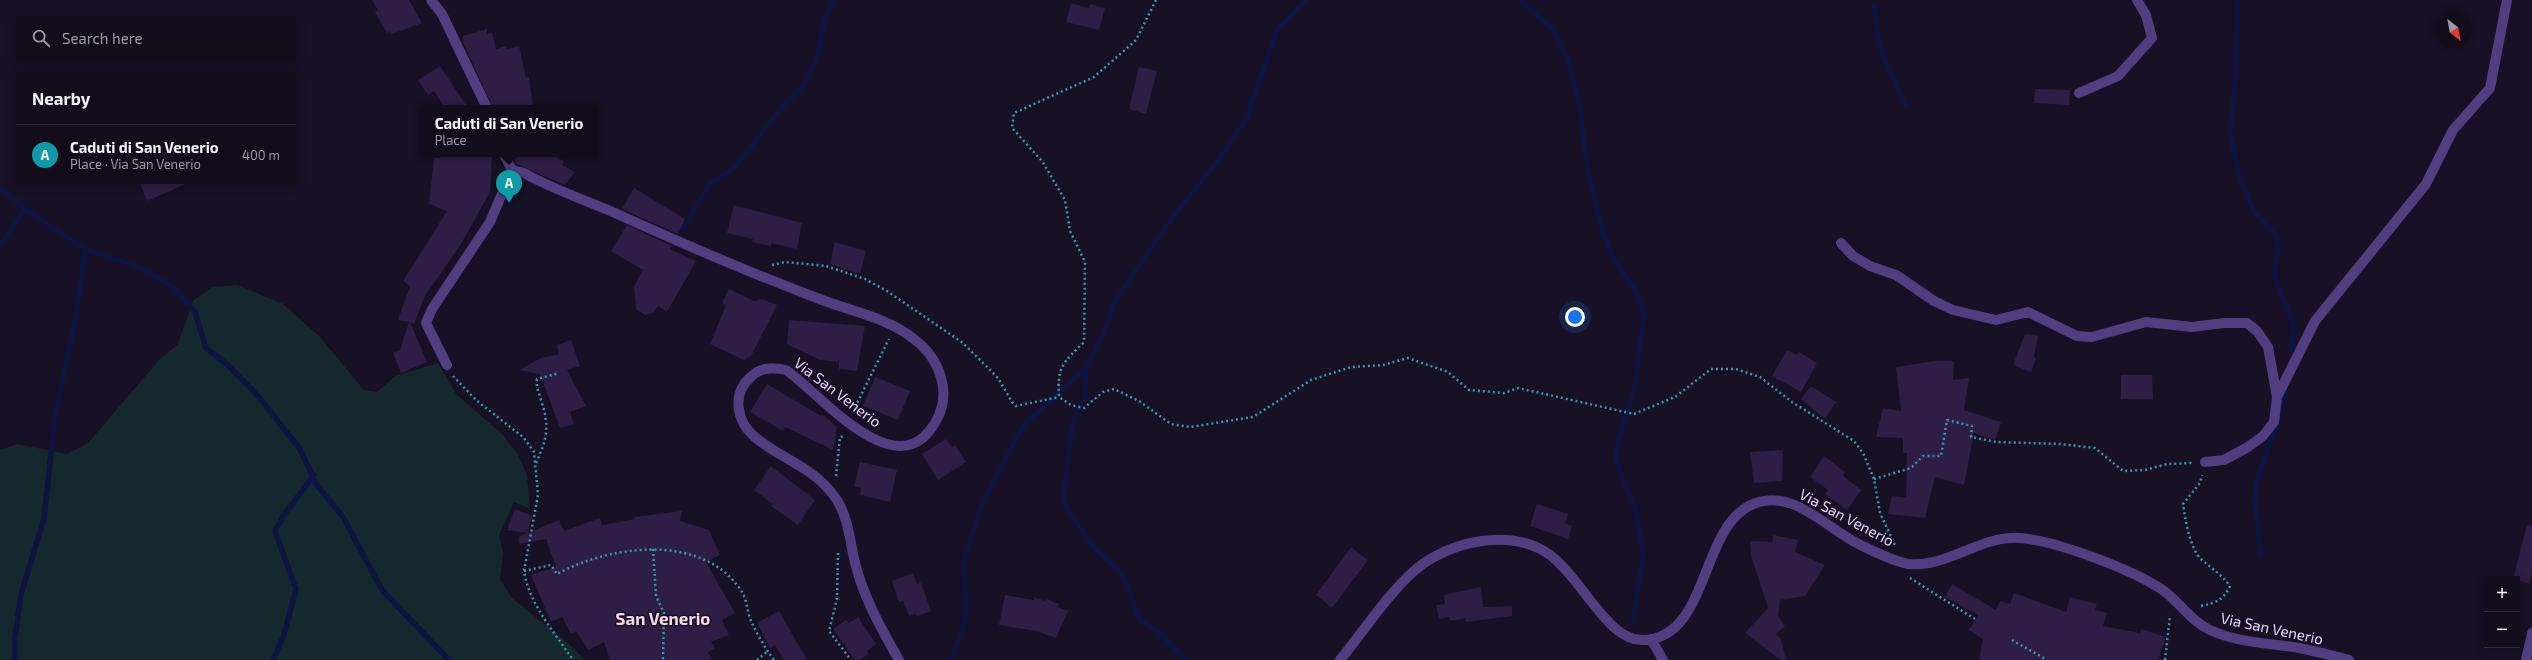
<!DOCTYPE html>
<meta charset="utf-8">
<style>
:root{--surface:#120c1b;--page:#1b1524;--text:#f1f3f6;--muted:#9c9ba3;--line:#312c3a;--accent:#1a73e8}
body{margin:0;font-family:"Exo 2",sans-serif;background:var(--page);color:var(--text)}
.controls{position:absolute;right:12px;bottom:12px;display:grid;overflow:hidden;border-radius:0px;box-shadow:0 2px 10px #0003}
.controls button{width:36px;height:36px;display:grid;place-items:center;padding:0;border:0;border-bottom:1px solid var(--line);background:var(--surface);color:var(--text);font:20px sans-serif}
.compass{position:absolute;left:2436px;top:12px;width:36px;height:36px;border-radius:50%;background:var(--surface);box-shadow:0 2px 10px #0003;rotate:149deg}
.you{position:absolute;left:1575px;top:317px;width:14px;height:14px;margin:-10px;border:3px solid #fff;border-radius:50%;background:#1a73e8;box-shadow:0 0 0 6px #1a73e833}
.badge{display:grid;place-items:center;width:26px;height:26px;border-radius:50%;background:var(--accent);color:#fff;font-size:13px;font-weight:700}
.pin{position:absolute;translate:-50% -33px;filter:drop-shadow(0 1px 2px #0008)}
.pin::after{content:'';position:absolute;top:21px;width:14px;height:12px;background:inherit;clip-path:polygon(0 0,100% 0,50% 100%)}
.popup{position:absolute;left:420px;top:105px;width:178px;height:52px;box-sizing:border-box;display:grid;place-content:center;border-radius:0px;background:var(--surface);filter:drop-shadow(0 1px 3px #0005);font-size:13px;white-space:nowrap;color:var(--muted)}
.popup b{font-size:15px;color:var(--text)}
.popup::after{content:'';position:absolute;left:50%;top:100%;margin-left:-8px;border:8px solid transparent;border-top-color:var(--surface)}
.list{margin:0;padding:0;list-style:none}
h2{display:flex;justify-content:space-between;align-items:center;height:52px;margin:0;padding:0 16px;font-size:17px}
h2 small{font-size:13px;font-weight:400;color:var(--muted)}
.list li{display:grid;grid-template-columns:26px 1fr auto;gap:12px;align-items:center;box-sizing:border-box;height:60px;padding:0 16px;border-top:1px solid var(--line)}
.list b{display:block;font-size:15px;white-space:nowrap}
.list p{margin:0;font-size:13px;white-space:nowrap;color:var(--muted)}
.list em{font-size:13px;font-style:normal;color:var(--muted)}
.icon{flex:none;width:22px;height:22px;fill:none;stroke:currentColor;stroke-width:2;stroke-linecap:round;stroke-linejoin:round}
.map{position:relative;flex:none;width:2532px;height:660px;overflow:hidden}
.search{position:absolute;background:var(--surface);box-shadow:0 2px 10px #0003;left:16px;top:16px;width:280px;height:44px;display:flex;align-items:center;gap:10px;box-sizing:border-box;padding:0 14px;border-radius:0px;color:var(--muted);font-size:15px}
.panel{position:absolute;background:var(--surface);box-shadow:0 2px 10px #0003;left:16px;top:72px;width:280px;height:112px;border-radius:0px}
.map>svg:first-child{display:block}
.green{fill:#14282e}
.lines{fill:none;stroke-linecap:round;stroke-linejoin:round}
.stream{stroke:#0d1440;stroke-width:5.5}
.building{fill:#2e1d44}
.path{stroke:#379aaf;stroke-width:2.5;stroke-dasharray:2 3;stroke-linecap:butt}
.minor{stroke:#503e80;stroke-width:10}
.labels{text-anchor:middle;dominant-baseline:central;stroke-width:3;stroke-linejoin:round;paint-order:stroke}
.street-label{font-size:15px;fill:#e3d6fc;stroke:#181024}
.quarter-label{font-size:17px;font-weight:bold;fill:#fcd8e6;stroke:#181024}
</style>
<div class="map">
<svg width="2532" height="660" viewBox="0 0 2532 660">
<rect width="100%" height="100%" fill="#181024"/>
<!-- green -->
<path class="green" d="M 237,285 L 283,304 L 319,336 L 364,390 L 377,392 L 395,376 L 438,363 L 456,394 L 502,434 L 517,453 L 527,475 L 530,509 L 514,502 L 499,535 L 503,553 L 500,579 L 512,598 L 568,643 L 585,660 L 0,660 L 0,450 L 17,444 L 67,454 L 88,443 L 159,360 L 178,344 L 193,301 L 212,287 Z"/>
<g class="lines">
<!-- stream -->
<path class="stream" d="M 1520,0 L 1551,28 L 1567,57 L 1580,109 L 1588,173 L 1602,230 L 1614,260 L 1634,288 L 1644,314 L 1635,386 L 1616,450 L 1617,464 L 1636,511 L 1643,553 L 1633,621
M 2237,0 L 2236,71 L 2230,134 L 2240,179 L 2254,212 L 2276,235 L 2278,250 L 2274,275 L 2293,324 L 2292,353
M 1874,5 L 1879,46 L 1906,107
M 0,188 L 25,209 L 85,249 L 131,264 L 173,286 L 195,312 L 206,348 L 228,365 L 259,397 L 300,449 L 316,484 L 343,517 L 382,590 L 449,660
M 684,228 L 709,184 L 735,167 L 782,107 L 803,86 L 817,59 L 824,23 L 832,0
M 0,245 L 25,209
M 1086,368 L 1085,397 L 1072,424 L 1063,502 L 1093,547 L 1122,574 L 1140,620 L 1159,632 L 1186,660
M 2261,554 L 2255,501 L 2256,482 L 2278,420 L 2286,387
M 15,660 L 15,638 L 21,594 L 44,519 L 55,416 L 76,316 L 85,249
M 273,660 L 284,635 L 296,589 L 275,531 L 284,515 L 314,475
M 950,660 L 961,635 L 966,613 L 964,558 L 982,504 L 1023,426 L 1086,368 L 1103,335 L 1115,301 L 1172,218 L 1220,158 L 1246,119 L 1277,30 L 1306,0"/>
</g>
<!-- building -->
<path class="building" d="M 372,0 L 409,0 L 422,23 L 392,34 L 390,31 L 387,33 L 375,12 L 378,10 Z
M 1071,3 L 1089,8 L 1090,4 L 1105,8 L 1099,30 L 1066,22 Z
M 487,29 L 487,34 L 492,32 L 496,49 L 507,46 L 507,49 L 519,46 L 526,78 L 529,77 L 533,108 L 493,108 L 463,42 L 463,36 Z
M 440,66 L 468,108 L 445,108 L 434,91 L 428,95 L 418,80 Z
M 1139,67 L 1157,71 L 1146,114 L 1129,109 Z
M 2035,89 L 2070,90 L 2069,105 L 2034,103 Z
M 441,154 L 492,154 L 490,192 L 461,244 L 425,296 L 414,324 L 410,322 L 427,362 L 401,373 L 393,353 L 400,350 L 409,322 L 398,320 L 410,286 L 403,281 L 447,211 L 429,204 L 434,158 L 440,158 Z
M 511,154 L 549,154 L 564,161 L 562,165 L 575,172 L 565,185 L 516,164 Z
M 140,183 L 188,183 L 147,201 Z
M 634,188 L 685,219 L 678,234 L 622,209 Z
M 734,205 L 802,223 L 797,249 L 771,243 L 771,246 L 752,242 L 753,239 L 727,233 Z
M 627,225 L 672,246 L 670,249 L 696,261 L 667,312 L 658,306 L 653,313 L 645,315 L 636,309 L 634,286 L 643,270 L 611,251 Z
M 835,242 L 866,251 L 860,274 L 830,264 Z
M 729,289 L 754,301 L 762,299 L 777,305 L 751,356 L 744,360 L 710,344 L 726,305 L 722,303 Z
M 789,320 L 865,326 L 857,371 L 839,369 L 839,362 L 820,360 L 787,344 Z
M 2025,334 L 2038,336 L 2034,357 L 2036,358 L 2031,372 L 2013,365 Z
M 571,340 L 580,366 L 567,370 L 586,406 L 570,412 L 574,424 L 560,428 L 540,374 L 519,370 L 541,358 L 559,354 L 557,345 Z
M 1787,350 L 1797,355 L 1799,352 L 1817,363 L 1801,392 L 1772,376 Z
M 1935,361 L 1954,361 L 1953,380 L 1969,378 L 1964,410 L 2001,422 L 1995,440 L 1974,433 L 1964,485 L 1935,477 L 1925,518 L 1888,514 L 1892,496 L 1906,498 L 1907,453 L 1903,453 L 1903,438 L 1876,437 L 1883,408 L 1901,411 L 1896,367 Z
M 2121,375 L 2152,375 L 2153,399 L 2121,399 Z
M 875,377 L 910,391 L 898,420 L 863,406 Z
M 767,384 L 821,416 L 822,414 L 837,427 L 833,450 L 785,427 L 783,431 L 750,412 Z
M 1811,386 L 1836,402 L 1825,419 L 1801,399 Z
M 946,439 L 952,447 L 955,445 L 966,462 L 938,480 L 922,454 Z
M 1783,450 L 1782,481 L 1754,483 L 1750,452 Z
M 1824,456 L 1845,472 L 1843,476 L 1861,490 L 1847,510 L 1825,494 L 1828,490 L 1810,477 Z
M 860,462 L 897,470 L 890,502 L 860,495 L 861,488 L 854,486 Z
M 771,466 L 815,500 L 798,525 L 771,506 L 773,504 L 754,490 Z
M 1537,504 L 1568,514 L 1565,523 L 1572,526 L 1568,539 L 1530,526 Z
M 515,509 L 532,516 L 528,533 L 507,530 Z
M 682,511 L 680,521 L 709,530 L 720,555 L 706,562 L 735,613 L 722,620 L 729,635 L 711,642 L 715,648 L 708,652 L 712,660 L 610,660 L 604,642 L 588,650 L 576,631 L 571,634 L 562,617 L 551,622 L 531,575 L 556,567 L 546,539 L 519,544 L 518,537 L 559,520 L 564,531 L 600,518 L 602,525 L 635,519 L 634,517 Z
M 2527,525 L 2532,525 L 2532,571 L 2530,584 L 2513,579 Z
M 1773,535 L 1798,540 L 1795,552 L 1825,565 L 1805,596 L 1780,600 L 1778,616 L 1785,626 L 1776,634 L 1781,639 L 1786,660 L 1781,660 L 1745,633 L 1768,608 L 1751,556 L 1750,541 L 1772,542 Z
M 1351,547 L 1368,560 L 1332,608 L 1316,595 Z
M 913,573 L 917,584 L 921,583 L 931,611 L 917,616 L 916,614 L 909,616 L 903,601 L 899,602 L 892,581 Z
M 1952,584 L 1996,610 L 2000,601 L 2010,604 L 2014,593 L 2066,612 L 2070,597 L 2097,604 L 2095,610 L 2107,613 L 2103,626 L 2140,633 L 2141,629 L 2166,637 L 2158,660 L 1979,660 L 1983,639 L 1969,630 L 1978,615 L 1945,597 Z
M 1481,587 L 1483,607 L 1512,606 L 1512,616 L 1466,622 L 1465,618 L 1450,621 L 1449,617 L 1439,619 L 1436,605 L 1445,604 L 1444,595 Z
M 1005,595 L 1034,600 L 1034,597 L 1045,601 L 1046,599 L 1059,604 L 1058,607 L 1068,611 L 1056,638 L 1036,631 L 999,625 Z
M 779,611 L 807,660 L 784,660 L 775,645 L 770,648 L 757,623 Z
M 858,617 L 876,644 L 867,651 L 869,654 L 860,660 L 855,660 L 833,629 L 846,620 L 849,623 Z"/>
<g class="lines">
<!-- path -->
<path class="path" d="M 1156,0 L 1136,40 L 1094,77 L 1014,113 L 1012,128 L 1042,161 L 1065,200 L 1070,231 L 1085,262 L 1084,342 C 1063,363 1057,366 1059,397 L 1071,405 L 1084,408 L 1103,392 L 1114,389 L 1139,401 L 1171,424 L 1190,427 L 1253,417 L 1311,380 L 1351,367 L 1383,365 L 1408,358 L 1448,372 L 1469,390 L 1504,393 L 1518,388 L 1634,414 L 1675,397 L 1711,369 L 1736,369 L 1760,377 L 1792,402 L 1854,441 L 1863,453 L 1874,479 L 1880,513 L 1895,545
M 772,265 L 785,262 L 826,266 L 865,279 L 887,291 L 963,343 L 998,378 L 1012,402 L 1016,406 L 1059,397
M 453,376 L 476,400 L 523,437 L 534,452 L 538,495 L 524,571 C 529,604 555,633 573,660
M 855,407 L 889,339
M 536,463 C 547,439 550,427 541,400 C 539,392 536,388 537,379 L 559,373
M 836,476 L 840,437 L 845,436
M 1874,479 L 1911,468 L 1923,456 L 1941,456 L 1947,420 L 1972,426 L 1971,437 L 1996,442 L 2060,444 L 2095,448 L 2123,471 L 2145,470 L 2167,464 L 2192,463
M 653,549 L 656,596 L 664,613 L 663,660
M 838,553 L 837,599 L 829,631 L 851,660
M 524,571 L 551,565 L 557,574 C 610,545 704,532 742,592 C 747,600 747,612 751,621 C 757,634 765,648 774,660
M 1910,578 L 1975,619
M 2201,606 C 2215,603 2224,600 2230,586 C 2221,574 2212,569 2201,559 C 2190,549 2185,518 2183,504 L 2200,483 L 2202,475
M 2012,640 L 2047,660
M 757,660 L 768,651
M 2165,660 L 2170,616"/>
<!-- minor -->
<path class="minor" d="M 431,0 L 442,14 L 487,108
M 2079,93 L 2118,76 L 2152,38 L 2146,15 L 2137,0
M 504,154 L 512,170
M 512,170 L 524,173 C 552,189 585,200 615,213 C 681,243 748,272 817,298 C 849,311 887,317 914,339 C 940,359 953,393 935,423 C 896,489 821,394 786,370 C 774,367 761,367 752,376 C 731,393 736,422 756,438 C 773,452 794,461 812,474 C 822,481 830,490 837,500 C 850,521 850,547 857,570 C 866,602 883,632 899,660
M 1841,243 L 1853,256 L 1870,266 L 1896,275 L 1934,301 L 1953,310 L 1996,320 L 2028,312 L 2077,336 L 2092,337 L 2146,322 L 2192,327 L 2224,323 L 2247,323 L 2257,331 L 2268,347 L 2277,397
M 447,365 L 426,323 L 432,309 L 490,222 L 512,170
M 2205,462 L 2224,460 L 2248,447 L 2263,436 L 2274,422 L 2277,397 L 2315,321 L 2426,184 L 2453,130 L 2490,88 L 2507,0
M 1651,639 L 1663,660
M 1340,660 C 1363,632 1387,595 1414,571 C 1448,541 1511,527 1550,555 C 1566,567 1578,585 1590,600 C 1602,615 1620,640 1642,640 C 1708,640 1700,531 1749,506 C 1788,486 1821,523 1853,541 C 1870,550 1890,560 1908,564 C 1947,568 1981,535 2020,538 C 2057,541 2134,570 2164,591 C 2180,603 2192,622 2210,630 C 2238,643 2270,643 2299,648 C 2316,651 2333,656 2349,660
M 2526,660 L 2532,633"/>
</g>
<g class="labels">
<!-- street labels -->
<g class="street-label">
<text transform="translate(838 392) rotate(37)">Via San Venerio</text>
<text transform="translate(1847 517) rotate(28)">Via San Venerio</text>
<text transform="translate(2272 628) rotate(12)">Via San Venerio</text>
</g>
<!-- quarter labels -->
<g class="quarter-label">
<text x="663" y="618">San Venerio</text>
</g>
</g>
</svg>
<div class="controls">
<button>+</button>
<button>−</button>
</div>
<svg class="compass" viewBox="-18 -18 36 36"><path d="M0-13l5 13h-10z" fill="#e53935"/><path d="M0 13l5-13h-10z" fill="#9c9ba3"/></svg>
<div class="you"></div>
<div class="pin badge" style="left:509px;top:203px;background:#0f9aa8">A</div>
<div class="popup"><b>Caduti di San Venerio</b>Place</div>
<div class="search"><svg class="icon" aria-label="search" viewBox="0 0 24 24"><circle cx="10" cy="10" r="6"/><path d="M15 15l6 6"/></svg>Search here</div>
<section class="panel">
<h2>Nearby<small></small></h2>
<ul class="list">
<li><span class="badge" style="background:#0f9aa8">A</span><div><b>Caduti di San Venerio</b><p>Place · Via San Venerio</p></div><em>400 m</em></li>
</ul>
</section>
</div>
